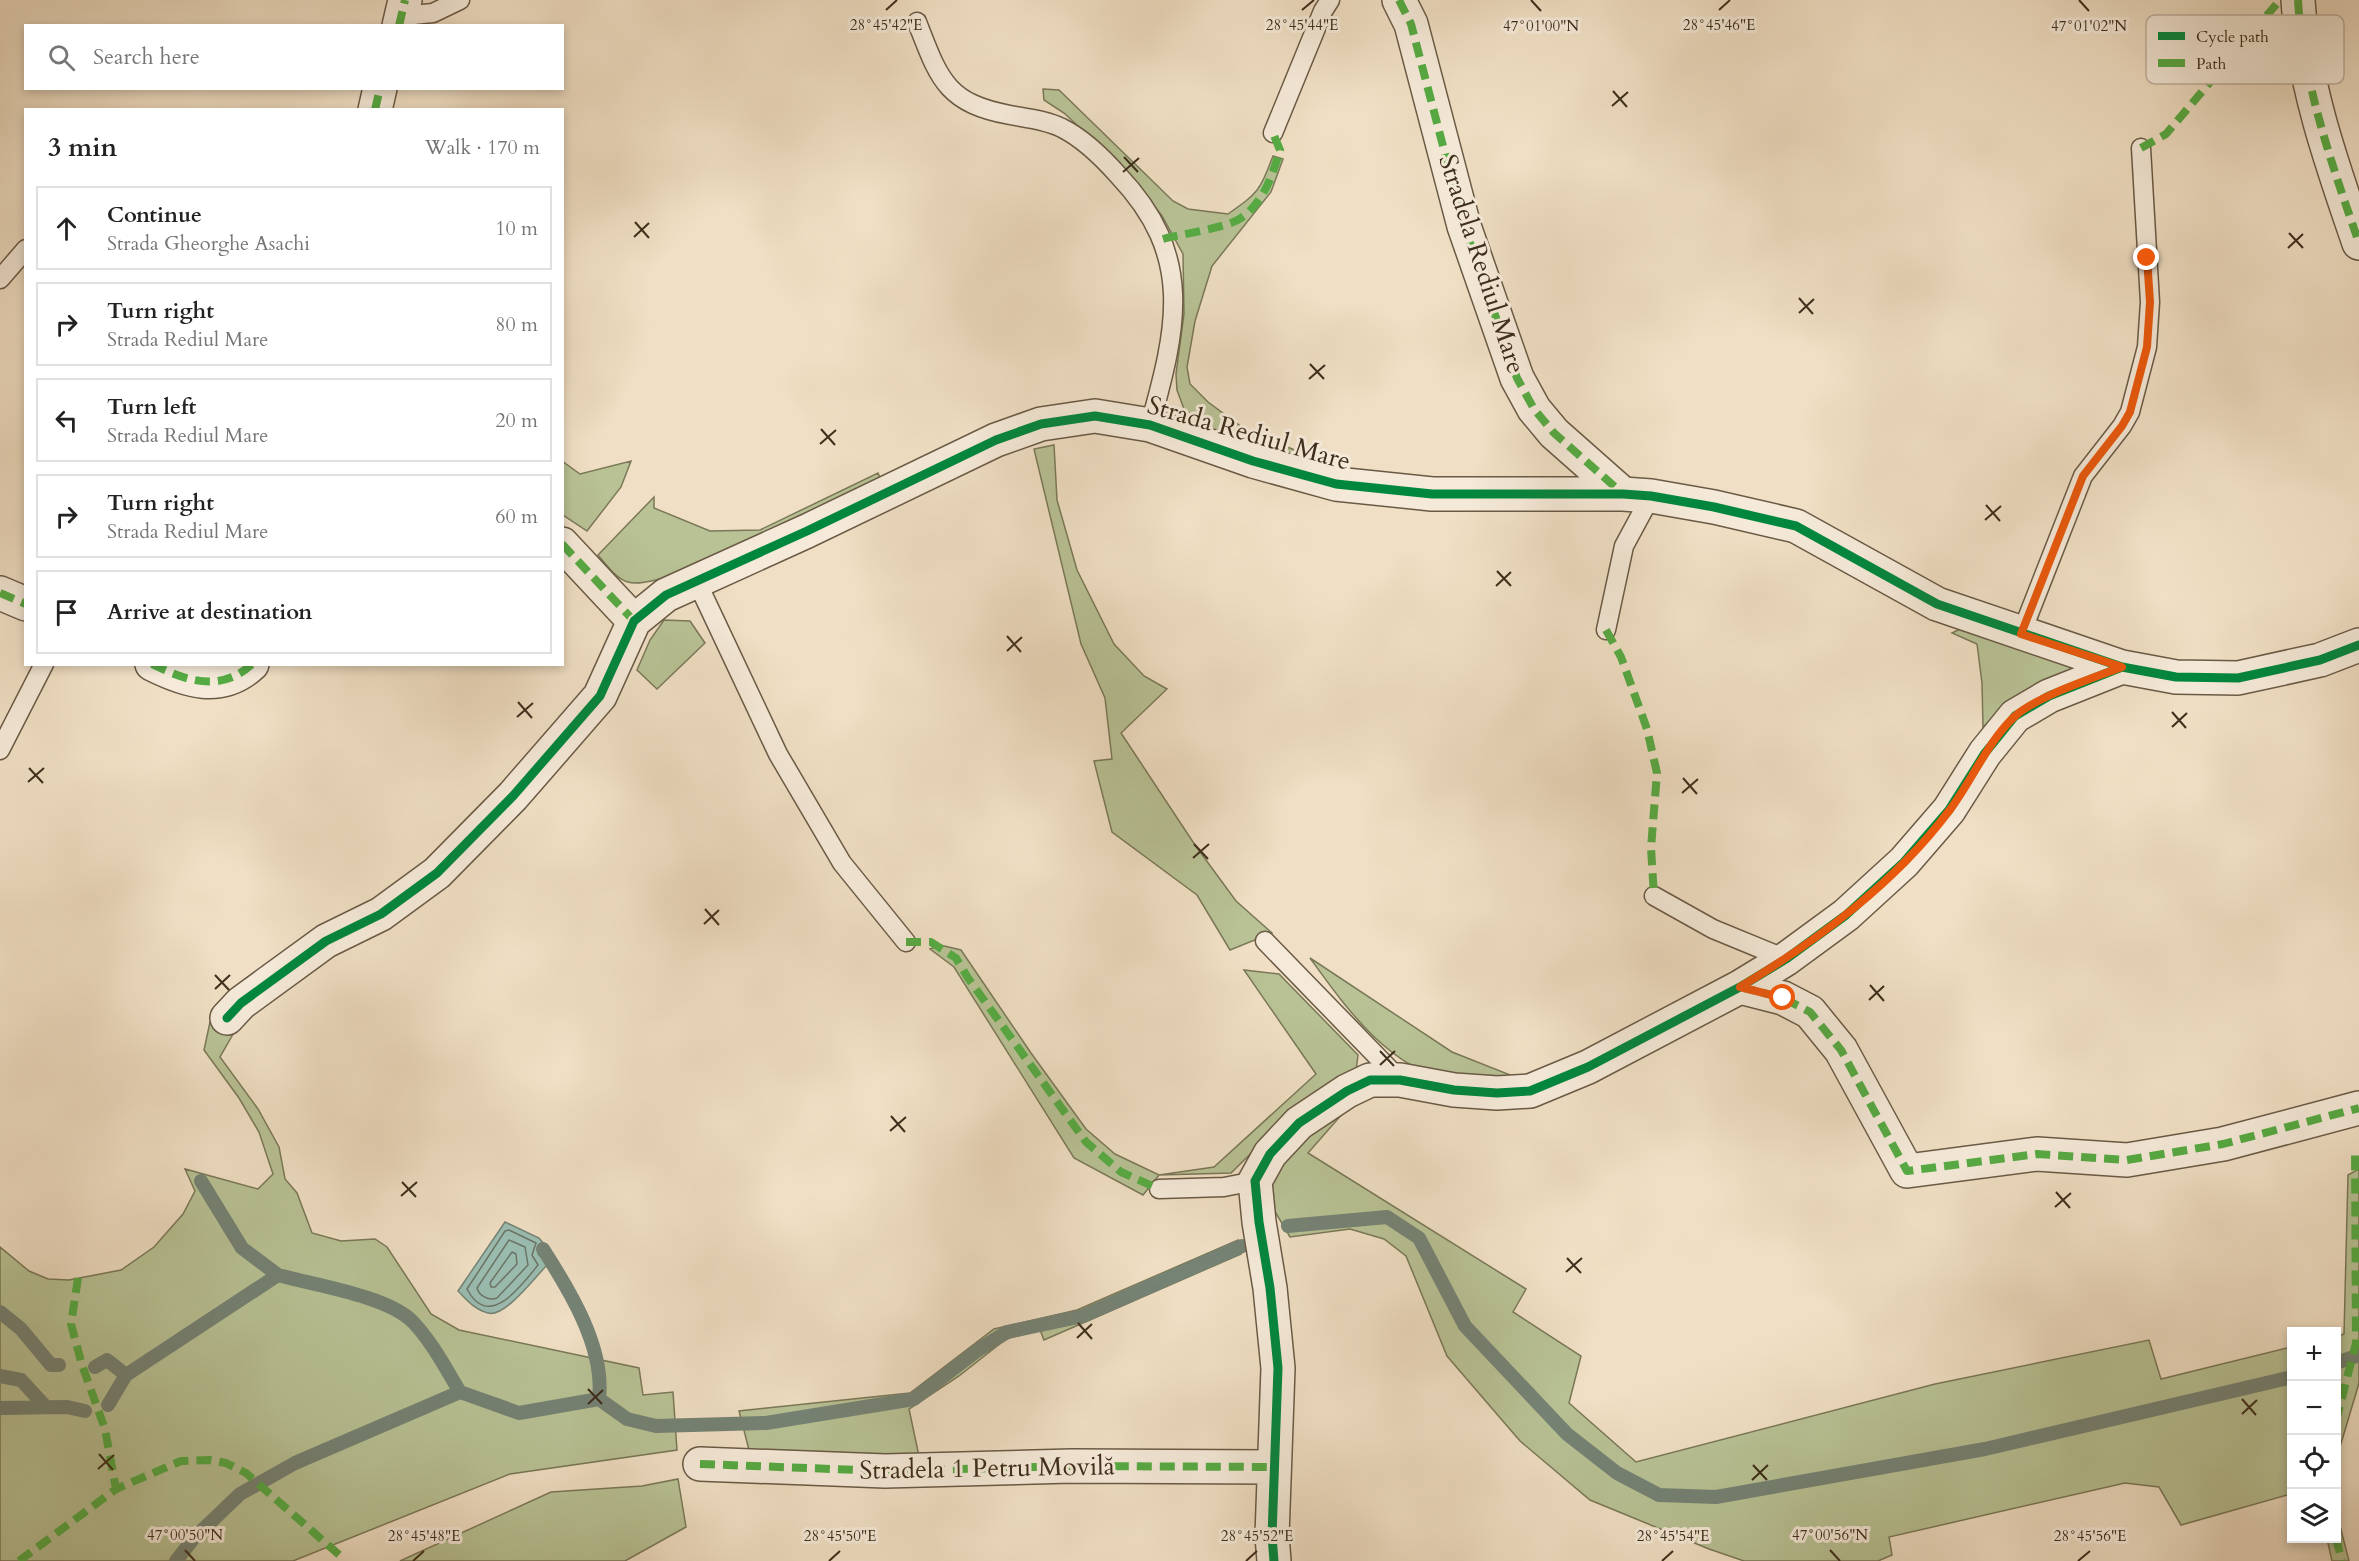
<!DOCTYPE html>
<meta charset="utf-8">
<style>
:root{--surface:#fff;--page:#f6f6f6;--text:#222;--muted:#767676;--line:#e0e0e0}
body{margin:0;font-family:Cardo,serif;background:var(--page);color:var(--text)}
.controls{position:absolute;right:18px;bottom:18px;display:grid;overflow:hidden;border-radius:0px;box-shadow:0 3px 9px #0003}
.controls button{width:54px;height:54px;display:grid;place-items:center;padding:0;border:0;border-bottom:2px solid var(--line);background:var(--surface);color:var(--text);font:30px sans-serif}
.stop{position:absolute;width:18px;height:18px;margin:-14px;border:4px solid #ea580c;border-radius:50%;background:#fff}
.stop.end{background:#ea580c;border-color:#fff;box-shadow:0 2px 6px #0008}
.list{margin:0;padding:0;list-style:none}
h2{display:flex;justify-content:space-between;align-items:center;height:78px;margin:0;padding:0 24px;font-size:26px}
h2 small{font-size:20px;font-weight:400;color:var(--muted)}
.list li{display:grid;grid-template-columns:39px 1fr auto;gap:18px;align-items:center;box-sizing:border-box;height:84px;margin:0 12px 12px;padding:0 12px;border:2px solid var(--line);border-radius:0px}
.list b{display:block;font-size:22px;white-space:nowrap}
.list p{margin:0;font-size:20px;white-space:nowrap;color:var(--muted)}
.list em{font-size:20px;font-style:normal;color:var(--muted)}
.icon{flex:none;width:33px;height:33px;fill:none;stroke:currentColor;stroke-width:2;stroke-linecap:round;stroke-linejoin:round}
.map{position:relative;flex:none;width:2359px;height:1561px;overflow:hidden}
.search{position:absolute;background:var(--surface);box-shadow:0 3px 9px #0003;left:24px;top:24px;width:540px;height:66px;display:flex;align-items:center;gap:15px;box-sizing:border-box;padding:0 21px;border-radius:0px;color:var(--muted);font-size:22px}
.panel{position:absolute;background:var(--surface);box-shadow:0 3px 9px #0003;left:24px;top:108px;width:540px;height:558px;border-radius:0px}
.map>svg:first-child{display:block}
.green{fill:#b8c295;stroke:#7a7858;stroke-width:1.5}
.water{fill:#9abdb1;stroke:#758375;stroke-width:1.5}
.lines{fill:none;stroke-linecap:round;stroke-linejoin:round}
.shore{stroke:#6c7566;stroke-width:1.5}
.stream{stroke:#758375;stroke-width:14}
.service-casing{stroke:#6a5a45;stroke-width:21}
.minor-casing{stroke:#6a5a45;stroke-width:36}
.service{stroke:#f5ead9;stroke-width:18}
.minor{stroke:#f5ead9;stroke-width:33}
.quiet{stroke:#55ab43;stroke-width:8;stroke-dasharray:15 8;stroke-linecap:butt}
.cycleway-casing{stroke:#f5ead9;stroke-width:13}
.cycleway{stroke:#00873e;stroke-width:9}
.route{stroke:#ea580c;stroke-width:8}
.ticks{fill:none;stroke:#3d2d1b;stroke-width:2}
.labels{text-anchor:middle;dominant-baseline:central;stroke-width:6;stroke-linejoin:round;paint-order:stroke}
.street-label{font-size:26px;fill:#3d2d1b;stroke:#f5ead9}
.key{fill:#f5ead9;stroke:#beb1a0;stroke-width:1.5}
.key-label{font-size:16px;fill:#3d2d1b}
.ticks-label{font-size:15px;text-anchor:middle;fill:#3d2d1b;stroke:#f5ead9;stroke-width:6;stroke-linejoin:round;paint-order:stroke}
</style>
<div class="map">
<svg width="2359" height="1561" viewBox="0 0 2359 1561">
<rect width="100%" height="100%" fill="#f0dfc4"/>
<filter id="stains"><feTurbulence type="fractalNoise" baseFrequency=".00333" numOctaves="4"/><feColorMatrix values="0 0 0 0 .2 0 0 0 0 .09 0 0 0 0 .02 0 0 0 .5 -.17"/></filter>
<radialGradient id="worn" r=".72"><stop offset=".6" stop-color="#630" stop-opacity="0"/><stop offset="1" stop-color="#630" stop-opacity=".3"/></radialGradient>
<!-- green -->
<path class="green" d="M 1043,89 L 1059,90 L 1173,201 L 1188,209 L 1228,214 C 1259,192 1259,192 1273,156 L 1283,159 L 1271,192 L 1212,266 L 1195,321 L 1187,367 L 1190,384 L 1208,402 L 1246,430 L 1353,474 L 1296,463 L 1215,432 L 1184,409 L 1177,390 L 1176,374 L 1184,314 L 1183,254 L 1162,216 L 1127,171 L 1064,113 L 1044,100 Z
M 1054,445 L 1057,500 L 1077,570 L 1114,644 L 1144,676 L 1167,689 L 1121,733 L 1195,845 L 1236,901 L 1272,933 L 1230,950 L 1197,895 L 1112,832 L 1094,761 L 1112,759 L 1105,698 L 1081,644 L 1034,449 Z
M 562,461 L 580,474 L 631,461 L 621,487 L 587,531 L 563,515 Z
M 878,473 L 882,482 L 667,577 C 627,588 623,586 598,555 L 654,497 L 654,508 L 710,531 L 760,530 Z
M 664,620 L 690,621 L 705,643 L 657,689 L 637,670 L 650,640 Z
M 1964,627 L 2099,668 L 2010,703 L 1983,727 L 1982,683 L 1977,644 L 1952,633 Z
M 940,945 L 961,950 L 1031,1053 L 1086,1129 L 1115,1154 L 1159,1175 L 1214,1167 L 1316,1074 L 1244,970 L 1279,974 L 1358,1055 L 1356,1071 L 1290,1115 L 1231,1173 L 1159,1175 L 1143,1195 L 1074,1158 L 954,967 L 930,949 Z
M 1310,958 L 1452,1052 L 1528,1082 C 1509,1082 1471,1086 1454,1082 C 1388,1068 1347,1009 1310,958 Z
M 210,1022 L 236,1029 L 220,1057 L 258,1109 L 279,1147 L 285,1179 L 297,1193 L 312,1233 L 341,1241 L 375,1239 L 387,1247 L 431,1314 L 459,1330 L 639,1368 L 643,1395 L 673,1392 L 677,1450 L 510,1474 L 293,1561 L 0,1561 L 0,1247 L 29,1271 L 48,1279 L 69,1280 L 121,1270 L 154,1247 L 183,1214 L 195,1191 L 185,1169 L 258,1189 L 273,1174 L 259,1132 L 239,1098 L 204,1050 Z
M 1350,1105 L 1308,1153 L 1526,1289 L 1513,1312 L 1581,1356 L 1569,1403 L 1636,1462 L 1935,1384 L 2149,1340 L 2161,1379 L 2291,1347 L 2291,1494 L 2181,1525 L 2159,1487 L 2125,1483 L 1889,1537 L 1892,1555 L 1878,1561 L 1744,1561 L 1709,1549 L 1590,1500 L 1520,1441 L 1447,1356 L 1406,1256 L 1384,1239 L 1350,1229 L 1290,1237 L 1271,1205 L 1269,1181 L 1305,1136 Z
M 2359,1169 L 2359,1383 L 2337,1457 L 2336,1337 L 2344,1334 L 2348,1175 Z
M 1238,1240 L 1241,1254 L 1044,1340 L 1040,1330 L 1006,1339 L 959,1376 L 909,1409 L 919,1456 L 749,1450 L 739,1411 L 910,1393 L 994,1329 L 1077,1310 Z
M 678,1479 L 686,1527 L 625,1561 L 400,1561 L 551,1492 L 642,1486 Z
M 2337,1514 L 2349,1561 L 2332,1561 L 2327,1539 L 2336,1538 Z"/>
<!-- water -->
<path class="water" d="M 505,1222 L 539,1238 L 546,1246 L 538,1254 L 548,1264 C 536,1276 505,1318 488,1313 C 475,1310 467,1300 458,1291 Z"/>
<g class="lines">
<!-- shore -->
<path class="shore" d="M 509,1230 L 536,1243 L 532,1255 L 538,1265 C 521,1286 489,1331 467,1289 L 505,1231 Z
M 509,1240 L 525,1247 L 528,1265 L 497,1298 C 489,1301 479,1296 477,1288 Z
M 512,1252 L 516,1254 L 517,1264 L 495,1287 L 491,1287 L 490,1283 Z"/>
<!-- stream -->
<path class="stream" d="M 201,1181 L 242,1248 L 278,1275
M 1288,1226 L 1387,1217 L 1419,1238 L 1465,1326 L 1567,1434 L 1617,1473 L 1659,1495 L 1716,1497 L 1985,1449 L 2292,1377
M 543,1249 C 570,1291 605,1348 599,1399
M 0,1312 L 21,1329 L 51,1365 L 59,1365
M 2336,1363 L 2359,1355
M 95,1367 L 107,1360 L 126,1375
M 0,1376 L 21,1380 L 46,1407
M 108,1405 L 126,1375 L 278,1275 C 314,1285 388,1296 413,1322 C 432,1342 446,1369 460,1392
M 0,1408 L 67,1407 L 85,1411
M 176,1561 L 193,1539 L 240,1494 L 295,1463 L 460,1392 L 519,1413 L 599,1399 L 627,1419 L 656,1426 L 766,1423 L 914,1399 L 978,1350 L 1007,1332 L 1083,1316 L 1242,1246"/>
<!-- service casing -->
<g class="service-casing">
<path id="service" d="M 402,16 L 433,13 L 460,0
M 917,22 C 939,78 945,103 1010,115 C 1026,118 1047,120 1062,128 C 1084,139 1102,157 1118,175 C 1195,256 1177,327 1150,425
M 1273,133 L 1323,11 L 1330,0
M 0,279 L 26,249
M 696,580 L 778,754 L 842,863 L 906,942
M 1606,630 L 1624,546 L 1651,496
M 2021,634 L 2083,476 L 2122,426 L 2130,412 L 2147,347 L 2150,302 L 2141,148
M 0,750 L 44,664
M 1654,896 L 1713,929 L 1786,959
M 1265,941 L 1400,1080
M 1159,1189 L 1224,1187 L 1255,1181"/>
</g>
<!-- minor casing -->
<g class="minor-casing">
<path id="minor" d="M 1399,0 L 1411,24 L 1464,226 L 1517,378 L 1534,409 L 1554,433 L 1623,494
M 2298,0 C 2303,83 2332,165 2359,243
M 399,26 L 405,0
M 375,110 L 380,88
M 562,544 L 634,621
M 0,593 L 26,604
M 152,664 C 186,681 221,693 252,664
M 1740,987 L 1783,998 L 1810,1012 L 1841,1050 L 1907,1171 L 2037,1154 L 2127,1160 L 2223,1144 L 2359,1108
M 227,1018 L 241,1003 L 326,941 L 381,914 L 437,873 L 513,796 L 600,696 L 634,621 L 666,595 L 807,531 L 996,440 L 1041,424 L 1095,416 L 1150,425 L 1253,461 L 1336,484 L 1432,494 L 1623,494 L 1651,496 L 1714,507 L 1796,526 L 1937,604 L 2122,667 L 2176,677 L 2238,678 L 2320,660 L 2359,645
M 700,1464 L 885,1471 L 1071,1466 L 1274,1467
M 1274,1561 L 1272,1536 L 1278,1368 L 1270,1288 L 1259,1222 L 1255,1181 L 1270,1154 L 1299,1123 L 1347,1091 L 1370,1080 L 1400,1080 L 1454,1090 L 1497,1093 L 1530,1091 L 1588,1067 L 1740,987 L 1786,959 L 1846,915 L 1904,862 L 1949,810 L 1985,753 L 2015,716 L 2049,696 L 2122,667"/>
</g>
<!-- service -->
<use href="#service" class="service"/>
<!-- minor -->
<use href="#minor" class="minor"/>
<!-- quiet -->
<path class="quiet" d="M 1399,0 L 1411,24 L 1464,226 L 1517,378 L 1534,409 L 1554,433 L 1623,494
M 2298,0 C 2303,83 2332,165 2359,243
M 399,26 L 405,0
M 375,110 L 380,88
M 2141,148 L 2166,134 L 2280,0
M 1163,239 C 1181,234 1227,228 1241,218 C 1264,202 1272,176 1280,150 L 1273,133
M 562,544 L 634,621
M 0,593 L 26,604
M 1606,630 L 1621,657 L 1647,729 L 1657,773 L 1651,848 L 1654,896
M 152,664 C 186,681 221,693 252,664
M 906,942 L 931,942 L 956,958 L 968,978 L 1086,1142 L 1121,1172 L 1159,1189
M 1740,987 L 1783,998 L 1810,1012 L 1841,1050 L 1907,1171 L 2037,1154 L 2127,1160 L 2223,1144 L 2359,1108
M 78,1278 L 71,1324 L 82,1365 L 105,1429 L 116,1489
M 2336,1421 L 2356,1343 L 2355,1151
M 700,1464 L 885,1471 L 1071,1466 L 1274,1467
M 2336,1538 L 2342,1561
M 19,1561 L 116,1489 L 181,1461 L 210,1460 L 226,1463 L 246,1473 L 344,1559"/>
<!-- cycleway casing -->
<g class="cycleway-casing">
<path id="cycleway" d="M 227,1018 L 241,1003 L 326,941 L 381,914 L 437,873 L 513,796 L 600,696 L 634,621 L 666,595 L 807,531 L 996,440 L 1041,424 L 1095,416 L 1150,425 L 1253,461 L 1336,484 L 1432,494 L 1623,494 L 1651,496 L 1714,507 L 1796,526 L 1937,604 L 2122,667 L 2176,677 L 2238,678 L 2320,660 L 2359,645
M 1274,1561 L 1272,1536 L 1278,1368 L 1270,1288 L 1259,1222 L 1255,1181 L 1270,1154 L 1299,1123 L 1347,1091 L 1370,1080 L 1400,1080 L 1454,1090 L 1497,1093 L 1530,1091 L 1588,1067 L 1740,987 L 1786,959 L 1846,915 L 1904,862 L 1949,810 L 1985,753 L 2015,716 L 2049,696 L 2122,667"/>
</g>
<!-- cycleway -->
<use href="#cycleway" class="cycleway"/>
</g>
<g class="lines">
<!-- route -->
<path class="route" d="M 1783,998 L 1740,987 C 1818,940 1894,884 1949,811 C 1972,781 1986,744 2014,717 C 2035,697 2093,678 2122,667 L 2021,634 L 2083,476 L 2122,426 L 2130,412 L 2147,347 L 2150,302 L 2147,258"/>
</g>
<!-- ticks -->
<path class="ticks" d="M 1531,0 L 1541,11M 2079,0 L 2089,11M 886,10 L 897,0M 1302,10 L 1314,0M 1719,10 L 1730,0M 1613,91 L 1627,107M 1612,106 L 1628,92M 1124,157 L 1138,172M 1123,172 L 1139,158M 635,222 L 649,238M 2289,233 L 2303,248M 634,237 L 649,223M 2288,248 L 2303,234M 1799,298 L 1813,314M 1799,313 L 1814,299M 1310,364 L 1324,379M 1309,379 L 1325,365M 821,429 L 835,445M 820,444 L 836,430M 1986,505 L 2000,521M 1985,520 L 2001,506M 1497,571 L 1511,586M 1496,586 L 1511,572M 1007,636 L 1021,652M 1007,651 L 1022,637M 518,702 L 532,718M 2172,712 L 2186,728M 517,717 L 533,703M 2172,727 L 2187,713M 29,768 L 43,783M 1683,778 L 1697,794M 28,782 L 44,768M 1682,793 L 1698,779M 1194,844 L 1208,859M 1193,858 L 1209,844M 705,909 L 719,925M 704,924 L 719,910M 215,975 L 229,990M 1870,985 L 1884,1001M 215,989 L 230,975M 1869,1000 L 1884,986M 1380,1051 L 1394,1066M 1380,1065 L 1395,1051M 891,1116 L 905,1132M 890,1131 L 906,1117M 402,1182 L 416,1197M 2056,1192 L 2070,1208M 401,1196 L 417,1182M 2055,1207 L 2071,1193M 1567,1258 L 1581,1273M 1566,1272 L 1582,1258M 1078,1323 L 1092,1339M 1077,1338 L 1092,1324M 588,1389 L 602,1404M 2242,1399 L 2256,1415M 588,1404 L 603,1390M 2242,1414 L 2257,1400M 99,1454 L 113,1470M 1753,1465 L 1767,1480M 98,1469 L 114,1455M 1752,1480 L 1768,1465M 185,1550 L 195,1561M 1830,1550 L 1840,1561M 413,1561 L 424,1551M 829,1561 L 840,1551M 1246,1561 L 1257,1551M 1662,1561 L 1673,1551M 2078,1561 L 2090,1551"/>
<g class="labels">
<!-- street labels -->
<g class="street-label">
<text transform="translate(1482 264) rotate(72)">Stradela Rediul Mare</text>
<text transform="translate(1249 433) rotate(16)">Strada Rediul Mare</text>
<text transform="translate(987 1468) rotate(-1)">Stradela 1 Petru Movilă</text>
</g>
</g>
<!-- legend -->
<rect x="2146" y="15" width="198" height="69" rx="9" class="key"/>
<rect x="2158" y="32" width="27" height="8" fill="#00873e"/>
<rect x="2158" y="59" width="27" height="8" fill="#55ab43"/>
<g class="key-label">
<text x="2196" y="42">Cycle path</text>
<text x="2196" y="69">Path</text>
</g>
<g class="ticks-label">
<text x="886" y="30">28°45'42"E</text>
<text x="1302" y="30">28°45'44"E</text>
<text x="1719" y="30">28°45'46"E</text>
<text x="1541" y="31">47°01'00"N</text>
<text x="2089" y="31">47°01'02"N</text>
<text x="185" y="1540">47°00'50"N</text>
<text x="1830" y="1540">47°00'56"N</text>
<text x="424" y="1541">28°45'48"E</text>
<text x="840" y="1541">28°45'50"E</text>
<text x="1257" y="1541">28°45'52"E</text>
<text x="1673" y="1541">28°45'54"E</text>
<text x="2090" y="1541">28°45'56"E</text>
</g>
<rect width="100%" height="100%" filter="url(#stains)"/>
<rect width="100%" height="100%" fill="url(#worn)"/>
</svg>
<div class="controls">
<button>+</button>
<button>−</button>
<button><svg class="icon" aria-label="locate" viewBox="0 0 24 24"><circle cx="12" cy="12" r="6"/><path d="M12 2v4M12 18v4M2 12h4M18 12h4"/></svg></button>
<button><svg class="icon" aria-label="layers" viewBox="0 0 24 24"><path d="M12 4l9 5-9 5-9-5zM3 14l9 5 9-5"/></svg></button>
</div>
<div class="stop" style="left:1783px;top:998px"></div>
<div class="stop end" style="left:2147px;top:258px"></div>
<div class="search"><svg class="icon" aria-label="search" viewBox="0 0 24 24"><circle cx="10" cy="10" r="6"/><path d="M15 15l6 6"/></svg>Search here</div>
<section class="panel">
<h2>3 min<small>Walk · 170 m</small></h2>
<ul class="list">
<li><svg class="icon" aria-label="ahead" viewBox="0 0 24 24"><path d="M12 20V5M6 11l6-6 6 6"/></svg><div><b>Continue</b><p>Strada Gheorghe Asachi</p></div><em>10 m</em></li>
<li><svg class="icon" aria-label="right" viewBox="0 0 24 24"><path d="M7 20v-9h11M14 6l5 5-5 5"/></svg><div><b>Turn right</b><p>Strada Rediul Mare</p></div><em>80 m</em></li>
<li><svg class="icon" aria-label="left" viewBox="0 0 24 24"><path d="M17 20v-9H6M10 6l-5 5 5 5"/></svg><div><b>Turn left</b><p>Strada Rediul Mare</p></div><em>20 m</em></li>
<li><svg class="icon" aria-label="right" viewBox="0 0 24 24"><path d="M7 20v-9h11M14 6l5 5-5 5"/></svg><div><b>Turn right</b><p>Strada Rediul Mare</p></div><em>60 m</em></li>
<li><svg class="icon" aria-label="arrive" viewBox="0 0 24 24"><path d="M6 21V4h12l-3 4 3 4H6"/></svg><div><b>Arrive at destination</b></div></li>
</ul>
</section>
</div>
